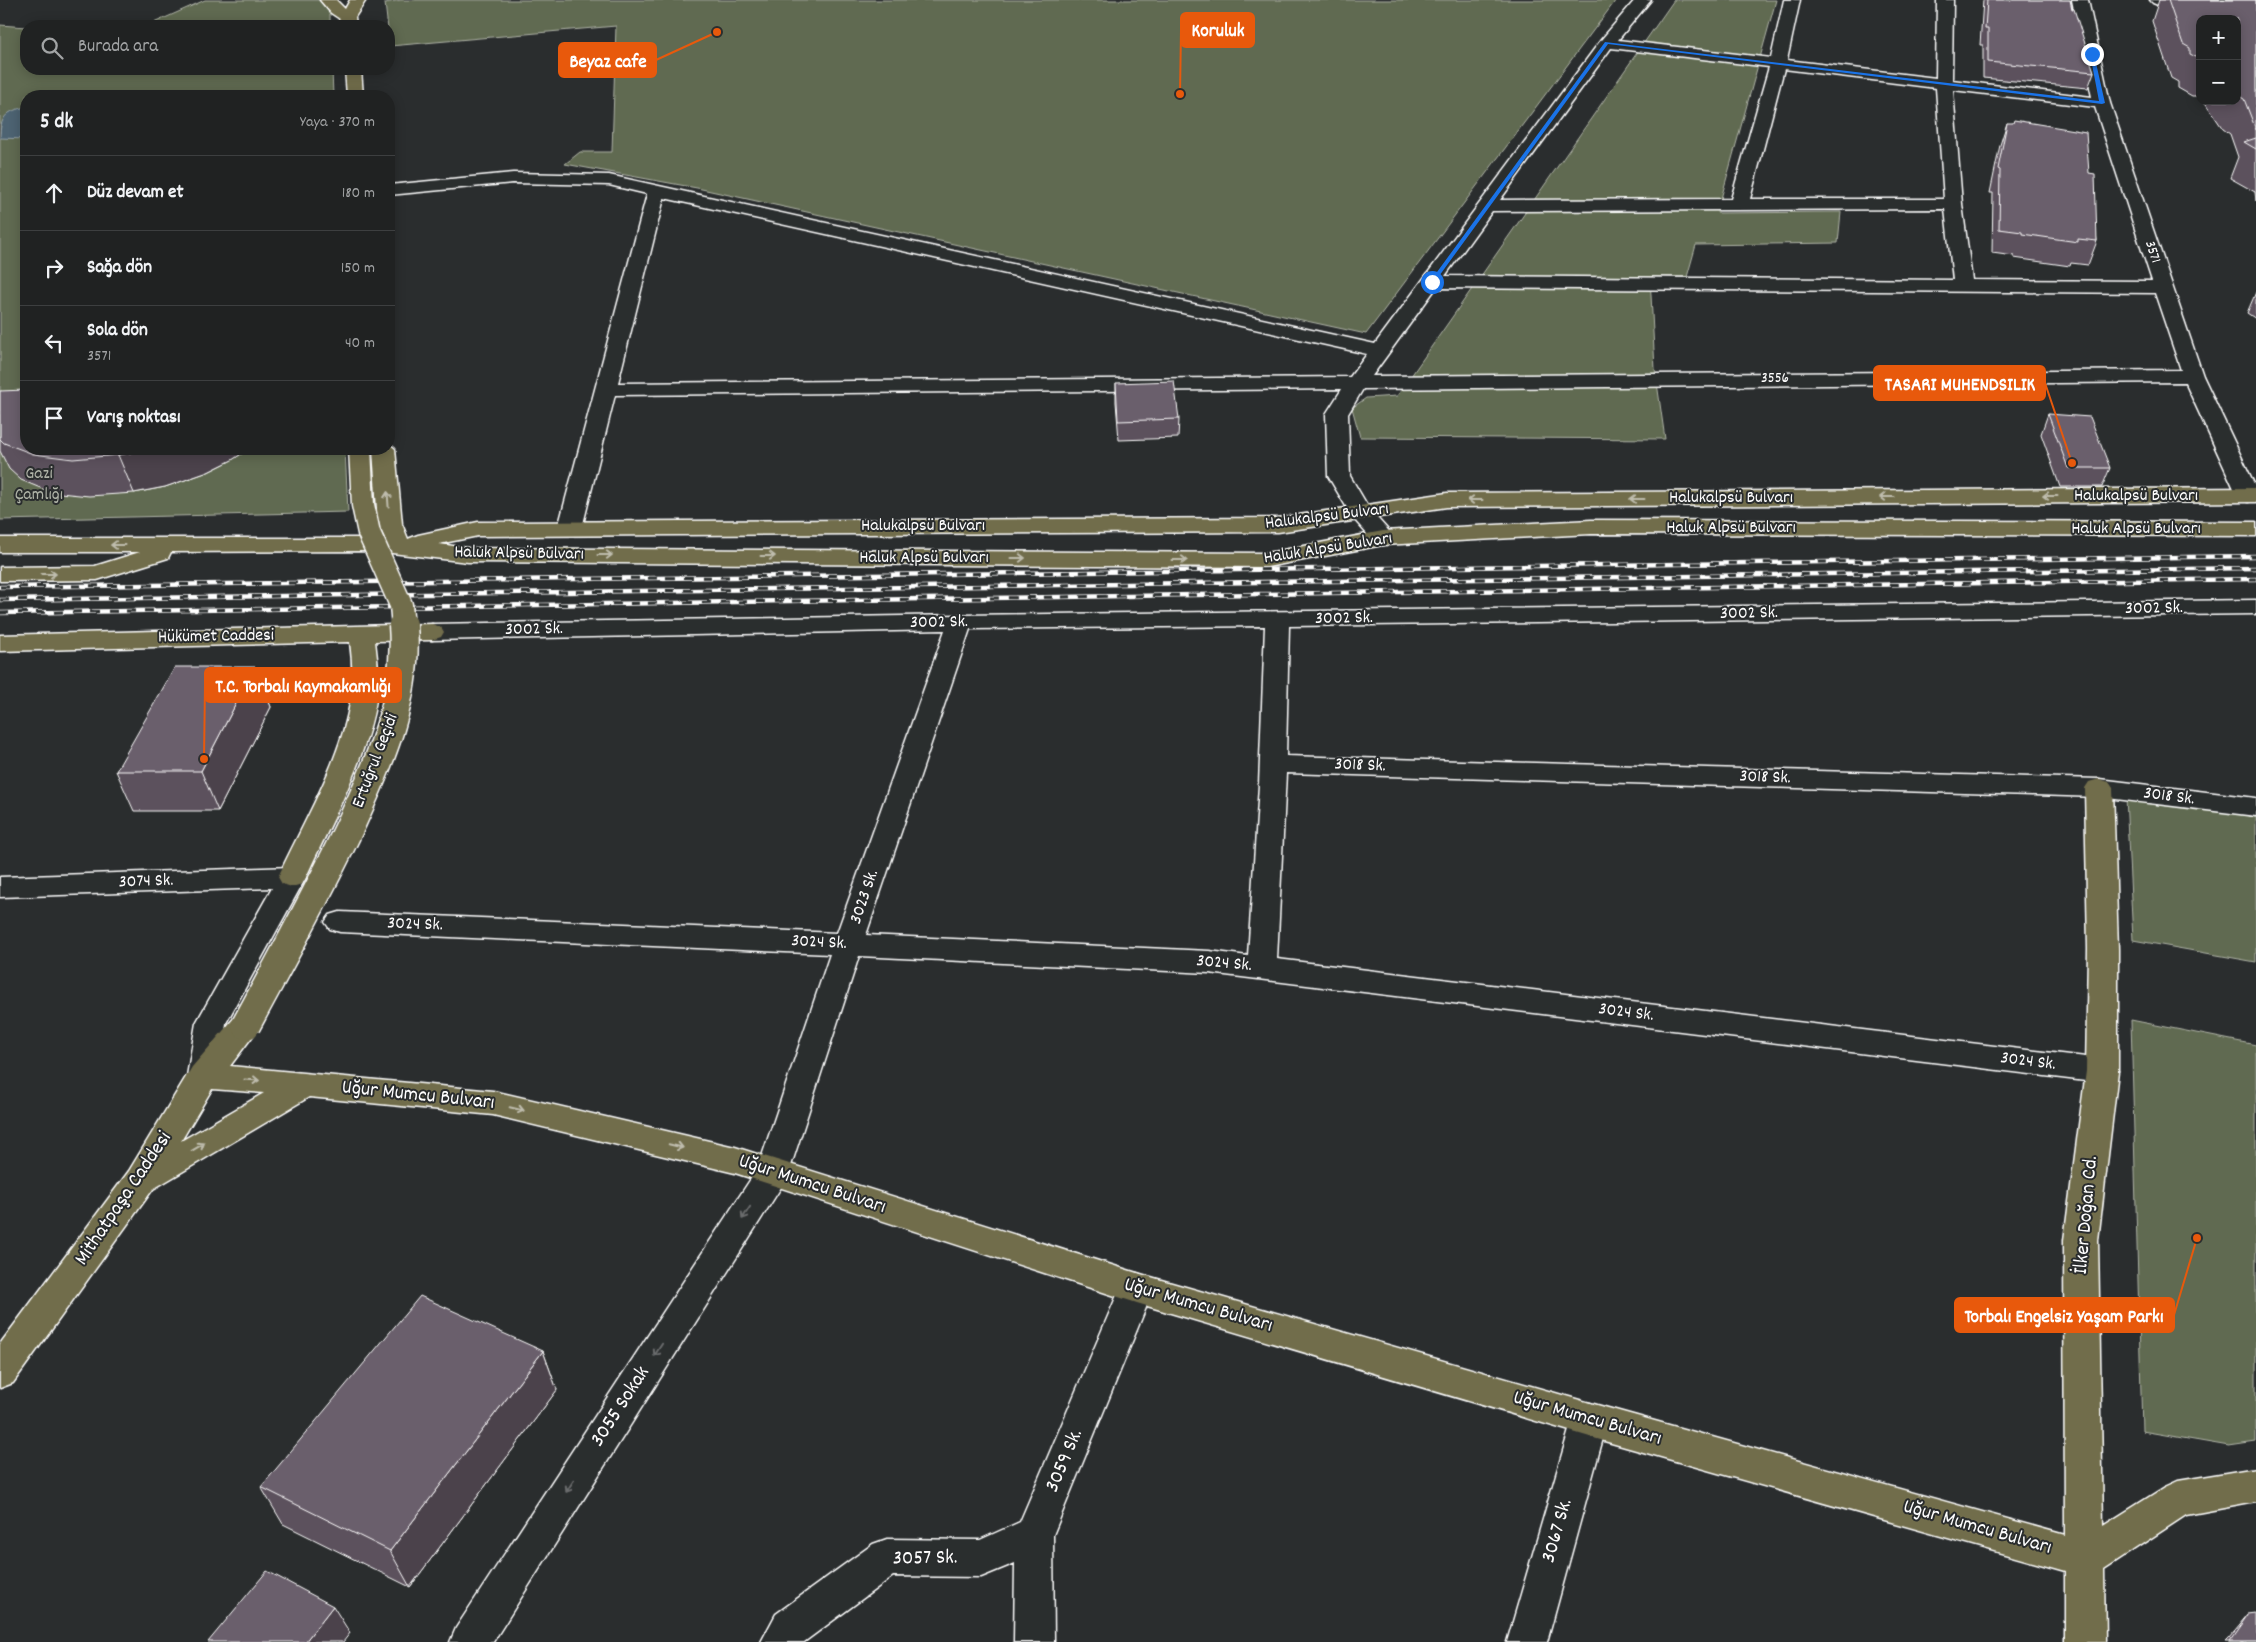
<!DOCTYPE html>
<html lang="tr">
<meta charset="utf-8">
<style>
:root{--surface:#202222;--page:#282a2a;--text:#f1f3f6;--muted:#a2a4a5;--line:#3d3f40}
body{margin:0;font-family:Dekko,sans-serif;background:var(--page);color:var(--text)}
.controls{position:absolute;right:15px;top:15px;display:grid;overflow:hidden;border-radius:10px;box-shadow:0 2px 12px #0003}
.controls button{width:45px;height:45px;display:grid;place-items:center;padding:0;border:0;border-bottom:1px solid var(--line);background:var(--surface);color:var(--text);font:25px sans-serif}
.stop{position:absolute;width:15px;height:15px;margin:-11px;border:4px solid #1a73e8;border-radius:50%;background:#fff}
.stop.end{background:#1a73e8;border-color:#fff;box-shadow:0 1px 5px #0008}
.list{margin:0;padding:0;list-style:none}
h2{display:flex;justify-content:space-between;align-items:center;height:65px;margin:0;padding:0 20px;font-size:21px}
h2 small{font-size:16px;font-weight:400;color:var(--muted)}
.list li{display:grid;grid-template-columns:32px 1fr auto;gap:15px;align-items:center;box-sizing:border-box;height:75px;padding:0 20px;border-top:1px solid var(--line)}
.list b{display:block;font-size:19px;white-space:nowrap}
.list p{margin:0;font-size:16px;white-space:nowrap;color:var(--muted)}
.list em{font-size:16px;font-style:normal;color:var(--muted)}
.icon{flex:none;width:28px;height:28px;fill:none;stroke:currentColor;stroke-width:2;stroke-linecap:round;stroke-linejoin:round}
.map{position:relative;flex:none;width:2256px;height:1642px;overflow:hidden}
.search{position:absolute;background:var(--surface);box-shadow:0 2px 12px #0003;left:20px;top:20px;width:375px;height:55px;display:flex;align-items:center;gap:12px;box-sizing:border-box;padding:0 18px;border-radius:20px;color:var(--muted);font-size:19px}
.panel{position:absolute;background:var(--surface);box-shadow:0 2px 12px #0003;left:20px;top:90px;width:375px;height:365px;border-radius:20px}
.map>svg:first-child{display:block}
.green{fill:#606a51;stroke:#b0b4a8}
.water{fill:#4e6472;stroke:#95a2aa}
.lines{fill:none;stroke-linecap:round;stroke-linejoin:round}
.minor-casing{stroke:#fff;stroke-width:3}
.major-casing{stroke:#fff;stroke-width:3}
.minor{fill:#2a2d2e;fill-rule:evenodd}
.major{fill:#716d4b;fill-rule:evenodd}
.rail-casing{stroke:#fff;stroke-width:4.5}
.rail{stroke:#2a2d2e;stroke-width:3;stroke-dasharray:9;stroke-linecap:butt}
.major-bridge-far1-casing{stroke:#fff;stroke-width:25;stroke-linecap:butt}
.major-bridge-casing{stroke:#fff;stroke-width:31;stroke-linecap:butt}
.major-bridge-far1{stroke:#716d4b;stroke-width:22}
.major-bridge{stroke:#716d4b;stroke-width:28}
.wall{fill:#5c515d;stroke:#fff}
.shaded-wall{fill:#4b424c;stroke:#fff}
.building{fill:#6b5e6c;stroke:#fff}
.oneway{stroke:#bfbdae}
.oneway2{stroke:#6a6c6d}
.route{fill:#1a73e8}
.labels{text-anchor:middle;dominant-baseline:central;stroke-width:4;stroke-linejoin:round;paint-order:stroke}
.far-street-label{font-size:15px;fill:#fff;stroke:#2a2d2e}
.park-label{font-size:18px;fill:#b0b4a8;stroke:#2a2d2e}
.street-label{font-size:18px;fill:#fff;stroke:#2a2d2e}
.near-street-label{font-size:21px;fill:#fff;stroke:#2a2d2e}
.leader{fill:none;stroke:#e8590c;stroke-width:2}
.callout-dot{fill:#e8590c;stroke:#2a2d2e;stroke-width:2}
.callout{fill:#e8590c;stroke:#e8590c;stroke-width:2}
.callout-label{font-size:19px;text-anchor:middle;font-weight:bold;fill:#fff}
</style>
<div class="map">
<svg width="2256" height="1642" viewBox="0 0 2256 1642">
<rect width="100%" height="100%" fill="#2a2d2e"/>
<filter id="ink" filterUnits="userSpaceOnUse"><feTurbulence type="fractalNoise" baseFrequency=".02" numOctaves="2"/><feDisplacementMap in="SourceGraphic" scale="10" xChannelSelector="R" yChannelSelector="G"/><feConvolveMatrix kernelMatrix="1 2 1 2 8 2 1 2 1" color-interpolation-filters="sRGB"/></filter>
<g filter="url(#ink)">
<!-- green -->
<path class="green" d="M 205,0 L 330,0 L 330,26 L 147,26 Z
M 401,0 L 1616,0 L 1366,334 L 697,188 L 565,164 L 580,152 L 612,152 L 616,26 L 390,46 L 385,3 Z
M 1674,0 L 1776,0 L 1717,213 L 1841,212 L 1838,243 L 1696,245 L 1687,277 L 1650,277 L 1655,369 L 1665,439 L 1360,437 L 1352,408 L 1366,398 L 1397,396 Z
M 0,25 L 26,27 L 26,69 L 332,69 L 333,96 L 26,96 L 26,449 L 345,449 L 348,512 L 0,520 Z
M 2126,797 L 2256,817 L 2256,962 L 2133,940 Z
M 2131,1020 L 2256,1045 L 2256,1442 L 2229,1446 L 2142,1431 Z"/>
<!-- water -->
<path class="water" d="M 26,107 L 26,139 L 0,138 C 0,117 6,111 26,107 Z"/>
<g class="lines">
<!-- minor casing -->
<g class="minor-casing">
<path id="minor" d="M 1635,0 L 1651,0 L 1618,40 L 1771,58 L 1784,0 L 1800,0 L 1787,60 L 1936,78 L 1937,0 L 1953,0 L 1952,80 L 2092,97 L 2072,0 L 2088,0 L 2110,103 L 2203,376 L 2256,488 L 2256,500 L 2248,502 L 2240,500 L 2237,495 L 2185,382 L 1363,389 L 1348,414 L 1350,476 L 1370,510 L 1395,538 L 1391,543 L 1383,545 L 1375,543 L 1353,518 L 1328,476 L 1326,414 L 1342,389 L 615,395 L 582,528 L 578,533 L 570,535 L 562,533 L 558,528 L 647,194 L 609,185 L 513,183 L 389,195 L 389,185 L 513,173 L 609,175 L 1375,344 L 1601,40 ZM 1611,48 L 1769,67 L 1731,199 L 1500,200 ZM 1784,69 L 1936,88 L 1944,199 L 1750,199 ZM 1953,90 L 2095,107 L 2152,281 L 1972,280 L 1962,204 ZM 664,198 L 1367,354 L 1350,377 L 618,383 ZM 1945,209 L 1953,280 L 1445,276 L 1492,211 ZM 1436,288 L 2155,293 L 2181,370 L 1372,376 Z
M 2150,0 L 2256,0 L 2256,6 L 2158,5 L 2153,3 Z
M 2256,600 L 2256,614 L 1289,626 L 1286,756 L 2099,779 L 2256,798 L 2256,816 L 2099,797 L 1286,773 L 1277,959 L 2102,1059 L 2113,1062 L 2118,1071 L 2113,1080 L 2102,1083 L 1209,973 L 859,956 L 789,1172 L 785,1181 L 493,1642 L 450,1642 L 456,1628 L 758,1168 L 830,954 L 340,932 L 330,929 L 325,922 L 330,915 L 340,912 L 837,933 L 945,630 L 432,640 L 423,637 L 420,632 L 423,627 L 432,624 L 960,615 ZM 1265,626 L 1259,785 L 1248,956 L 1209,951 L 866,935 L 970,629 Z
M 292,867 L 302,870 L 306,877 L 226,1023 L 219,1076 L 214,1085 L 203,1088 L 192,1085 L 187,1076 L 196,1023 L 272,888 L 0,897 L 0,877 Z
M 1137,1273 L 1149,1278 L 1154,1288 L 1053,1535 L 1054,1642 L 1014,1642 L 1015,1563 L 981,1577 L 893,1576 L 804,1642 L 761,1642 L 776,1614 L 873,1544 L 887,1539 L 980,1540 L 1020,1522 L 1120,1288 L 1125,1278 Z
M 1590,1403 L 1603,1408 L 1608,1420 L 1547,1642 L 1507,1642 L 1572,1420 L 1577,1408 Z"/>
</g>
<!-- major casing -->
<g class="major-casing">
<path id="major" d="M 320,0 L 336,0 L 345,9 L 350,0 L 366,0 L 355,17 L 356,26 L 340,26 L 340,19 L 331,13 Z
M 345,69 L 361,69 L 363,96 L 347,96 Z
M 389,444 L 395,449 L 402,524 L 408,539 L 418,535 L 478,522 L 1278,518 L 1447,493 L 2256,488 L 2256,502 L 1447,507 L 1278,532 L 478,536 L 439,544 L 468,548 L 1267,553 L 1383,531 L 1591,520 L 2256,522 L 2256,536 L 1591,534 L 1383,545 L 1267,567 L 468,562 L 375,551 L 171,552 L 168,558 L 97,580 L 0,581 L 0,567 L 95,566 L 140,552 L 0,552 L 0,538 L 385,538 L 378,524 L 373,449 L 389,449 Z
M 432,624 L 441,627 L 444,632 L 441,637 L 432,640 L 375,641 C 377,659 380,677 377,695 C 367,759 333,818 306,877 L 302,884 L 292,887 L 282,884 L 278,877 C 305,819 346,752 352,688 C 353,672 352,657 350,642 L 0,651 L 0,635 Z
M 2099,779 L 2109,782 L 2113,788 L 2118,949 L 2118,1071 L 2098,1240 L 2103,1526 L 2165,1487 L 2178,1481 L 2256,1468 L 2256,1502 L 2186,1515 L 2104,1569 L 2105,1642 L 2065,1642 L 2065,1571 L 1590,1437 L 1137,1303 L 735,1173 L 493,1115 L 309,1097 L 153,1189 L 13,1383 L 0,1388 L 0,1344 L 129,1171 L 192,1067 L 235,1017 L 246,1013 L 257,1017 L 261,1025 L 230,1066 L 493,1091 L 735,1147 L 1137,1273 L 1590,1403 L 2065,1535 L 2064,1240 L 2086,1071 L 2088,949 L 2085,788 L 2089,782 ZM 212,1089 L 264,1093 L 181,1141 Z"/>
</g>
<!-- minor -->
<use href="#minor" class="minor"/>
<!-- major -->
<use href="#major" class="major"/>
<!-- rail casing -->
<g class="rail-casing">
<path id="rail" d="M 0,587 L 2256,556
M 0,600 L 2256,568
M 0,613 L 2256,579"/>
</g>
<!-- rail -->
<use href="#rail" class="rail"/>
<!-- major-bridge-far1 casing -->
<g class="major-bridge-far1-casing">
<path id="major-bridge-far1" d="M 360,449 L 363,505 L 369,533 L 401,605 L 403,627"/>
</g>
<!-- major-bridge casing -->
<g class="major-bridge-casing">
<path id="major-bridge" d="M 246,1025 C 282,958 319,892 351,824 C 380,760 409,697 403,625"/>
</g>
<!-- major-bridge-far1 -->
<use href="#major-bridge-far1" class="major-bridge-far1"/>
<!-- major-bridge -->
<use href="#major-bridge" class="major-bridge"/>
</g>
<!-- wall -->
<path class="wall" d="M 1983,0 L 2070,0 L 2072,9 L 2094,72 L 2088,88 L 1983,78 L 1983,45 L 1980,45 Z
M 2159,0 L 2256,0 L 2256,201 L 2255,192 L 2230,178 L 2238,157 L 2230,134 L 2223,129 L 2204,101 L 2237,101 L 2237,19 L 2200,19 L 2200,96 L 2192,96 L 2178,88 L 2178,82 L 2171,78 L 2152,21 Z
M 2007,123 L 2089,173 L 2097,241 L 2088,265 L 2071,263 L 2070,266 L 2014,258 L 2014,256 L 1992,253 L 1993,193 L 1990,193 L 2000,145 Z
M 2256,292 L 2256,319 L 2247,313 Z
M 1116,383 L 1179,419 L 1178,438 L 1119,440 L 1116,402 Z
M 0,391 L 249,449 L 232,460 L 208,472 L 165,487 L 134,493 L 89,496 L 50,492 L 21,480 L 9,469 L 0,451 Z
M 2048,414 L 2110,468 L 2102,487 L 2060,487 L 2041,434 Z
M 255,667 L 271,707 L 218,811 L 134,811 L 116,771 Z
M 543,1351 L 557,1390 L 410,1587 L 283,1524 L 261,1487 Z
M 2248,1615 L 2256,1642 L 2225,1642 L 2228,1639 Z"/>
<!-- shaded-wall -->
<path class="shaded-wall" d="M 151,449 L 249,449 L 232,460 L 208,472 L 165,487 L 134,493 L 118,455 Z
M 255,667 L 271,707 L 218,811 L 201,771 Z
M 543,1351 L 557,1390 L 410,1587 L 390,1551 Z
M 333,1606 L 350,1633 L 343,1642 L 305,1642 Z"/>
<!-- building -->
<path class="building" d="M 1987,0 L 2070,0 L 2072,9 L 2074,9 L 2094,72 L 1988,62 L 1988,29 L 1985,29 Z
M 2168,0 L 2256,0 L 2256,130 L 2244,99 L 2237,95 L 2237,19 L 2200,19 L 2200,59 L 2190,54 L 2190,48 L 2183,44 Z
M 2014,120 L 2086,132 L 2089,173 L 2095,174 L 2097,241 L 2078,239 L 2078,242 L 2022,234 L 2022,232 L 1999,229 L 2000,170 L 1998,169 L 2007,123 L 2013,123 Z
M 2256,138 L 2256,149 L 2244,142 Z
M 1174,381 L 1179,419 L 1118,421 L 1116,383 Z
M 26,390 L 26,449 L 151,449 L 118,455 L 73,459 L 33,454 L 4,443 L 0,439 L 0,391 Z
M 2048,414 L 2090,417 L 2110,468 L 2068,468 Z
M 175,667 L 255,667 L 201,771 L 116,771 Z
M 420,1296 L 543,1351 L 390,1551 L 261,1487 Z
M 267,1571 L 333,1606 L 305,1642 L 208,1642 Z
M 2256,1614 L 2256,1642 L 2229,1642 L 2248,1615 Z"/>
<!-- one-way arrows -->
<defs><path id="oneway-shaft" d="M-6 0H5M1.5-3L5.5 0L1.5 3" fill="none" stroke-width="1.6" stroke-linecap="round" stroke-linejoin="round" transform="scale(1.25)"/></defs>
<g class="oneway">
<use href="#oneway-shaft" transform="translate(2050 496) rotate(180)"/>
<use href="#oneway-shaft" transform="translate(1887 497) rotate(180)"/>
<use href="#oneway-shaft" transform="translate(388 499) rotate(-94)"/>
<use href="#oneway-shaft" transform="translate(1637 499) rotate(180)"/>
<use href="#oneway-shaft" transform="translate(1475 500) rotate(180)"/>
<use href="#oneway-shaft" transform="translate(118 545) rotate(180)"/>
<use href="#oneway-shaft" transform="translate(605 555)"/>
<use href="#oneway-shaft" transform="translate(768 556)"/>
<use href="#oneway-shaft" transform="translate(1018 558)"/>
<use href="#oneway-shaft" transform="translate(1180 560)"/>
<use href="#oneway-shaft" transform="translate(49 574)"/>
<use href="#oneway-shaft" transform="translate(252 1080) rotate(4)"/>
<use href="#oneway-shaft" transform="translate(517 1109) rotate(13)"/>
<use href="#oneway-shaft" transform="translate(676 1146) rotate(13)"/>
<use href="#oneway-shaft" transform="translate(198 1147) rotate(-31)"/>
</g>
<g class="oneway2">
<use href="#oneway-shaft" transform="translate(746 1213) rotate(123)"/>
<use href="#oneway-shaft" transform="translate(658 1350) rotate(123)"/>
<use href="#oneway-shaft" transform="translate(570 1486) rotate(123)"/>
</g>
</g>
<!-- route -->
<path class="route" d="M 1605,42 L 2099,101 L 2090,54 L 2092,52 L 2094,54 L 2105,103 L 2102,104 L 1608,44 L 1434,283 L 1429,283 Z"/>
<g class="labels">
<!-- far-street labels -->
<g class="far-street-label">
<text transform="translate(2152 252) rotate(72)">3571</text>
<text x="1775" y="379">3556</text>
</g>
<!-- park labels -->
<g class="park-label">
<text x="39" y="474">Gazi<tspan x="39" dy="21">Çamlığı</tspan></text>
</g>
<!-- street labels -->
<g class="street-label">
<text x="2136" y="496">Halukalpsü Bulvarı</text>
<text x="1731" y="498">Halukalpsü Bulvarı</text>
<text transform="translate(1327 517) rotate(-7)">Halukalpsü Bulvarı</text>
<text x="923" y="526">Halukalpsü Bulvarı</text>
<text x="1731" y="528">Haluk Alpsü Bulvarı</text>
<text x="2136" y="529">Haluk Alpsü Bulvarı</text>
<text transform="translate(1328 549) rotate(-9)">Haluk Alpsü Bulvarı</text>
<text transform="translate(519 554) rotate(1)">Haluk Alpsü Bulvarı</text>
<text x="924" y="558">Haluk Alpsü Bulvarı</text>
<text transform="translate(2154 609) rotate(-1)">3002 Sk.</text>
<text transform="translate(1749 614) rotate(-1)">3002 Sk.</text>
<text transform="translate(1344 619) rotate(-1)">3002 Sk.</text>
<text transform="translate(939 623) rotate(-1)">3002 Sk.</text>
<text transform="translate(534 630) rotate(-1)">3002 Sk.</text>
<text transform="translate(216 637) rotate(-1)">Hükümet Caddesi</text>
<text transform="translate(376 761) rotate(-69)">Ertuğrul Geçidi</text>
<text transform="translate(1360 766) rotate(2)">3018 Sk.</text>
<text transform="translate(1765 778) rotate(2)">3018 Sk.</text>
<text transform="translate(2169 797) rotate(7)">3018 Sk.</text>
<text transform="translate(146 882) rotate(-2)">3074 Sk.</text>
<text transform="translate(865 897) rotate(-71)">3023 Sk.</text>
<text transform="translate(415 925) rotate(2)">3024 Sk.</text>
<text transform="translate(819 943) rotate(3)">3024 Sk.</text>
<text transform="translate(1224 964) rotate(5)">3024 Sk.</text>
<text transform="translate(1626 1013) rotate(7)">3024 Sk.</text>
<text transform="translate(2028 1062) rotate(7)">3024 Sk.</text>
</g>
<!-- near-street labels -->
<g class="near-street-label">
<text transform="translate(418 1096) rotate(6)">Uğur Mumcu Bulvarı</text>
<text transform="translate(812 1185) rotate(18)">Uğur Mumcu Bulvarı</text>
<text transform="translate(124 1199) rotate(-56)">Mithatpaşa Caddesi</text>
<text transform="translate(2087 1215) rotate(-85)">İlker Doğan Cd.</text>
<text transform="translate(1198 1306) rotate(16)">Uğur Mumcu Bulvarı</text>
<text transform="translate(621 1407) rotate(-57)">3055 Sokak</text>
<text transform="translate(1587 1419) rotate(16)">Uğur Mumcu Bulvarı</text>
<text transform="translate(1065 1461) rotate(-67)">3059 Sk.</text>
<text transform="translate(1977 1528) rotate(16)">Uğur Mumcu Bulvarı</text>
<text transform="translate(1558 1531) rotate(-74)">3067 Sk.</text>
<text transform="translate(925 1559) rotate(-1)">3057 Sk.</text>
</g>
</g>
<!-- callouts -->
<path class="leader" d="M1180 94L1181 30M717 32L656 60M2072 463L2045 383M204 759L205 685M2197 1238L2174 1315"/>
<g class="callout-dot">
<circle cx="1180" cy="94" r="5"/>
<circle cx="717" cy="32" r="5"/>
<circle cx="2072" cy="463" r="5"/>
<circle cx="204" cy="759" r="5"/>
<circle cx="2197" cy="1238" r="5"/>
</g>
<g class="callout">
<rect x="1181" y="13" width="73" height="34" rx="5"/>
<rect x="559" y="43" width="97" height="34" rx="5"/>
<rect x="1874" y="366" width="171" height="34" rx="5"/>
<rect x="205" y="668" width="196" height="34" rx="5"/>
<rect x="1955" y="1298" width="219" height="34" rx="5"/>
</g>
<g class="callout-label">
<text x="1218" y="36">Koruluk</text>
<text x="608" y="67">Beyaz cafe</text>
<text x="1960" y="390">TASARI MUHENDSILIK</text>
<text x="303" y="692">T.C. Torbalı Kaymakamlığı</text>
<text x="2064" y="1322">Torbalı Engelsiz Yaşam Parkı</text>
</g>
</svg>
<div class="controls">
<button>+</button>
<button>−</button>
</div>
<div class="stop" style="left:1432px;top:282px"></div>
<div class="stop end" style="left:2092px;top:54px"></div>
<div class="search"><svg class="icon" aria-label="search" viewBox="0 0 24 24"><circle cx="10" cy="10" r="6"/><path d="M15 15l6 6"/></svg>Burada ara</div>
<section class="panel">
<h2>5 dk<small>Yaya · 370 m</small></h2>
<ul class="list">
<li><svg class="icon" aria-label="ahead" viewBox="0 0 24 24"><path d="M12 20V5M6 11l6-6 6 6"/></svg><div><b>Düz devam et</b></div><em>180 m</em></li>
<li><svg class="icon" aria-label="right" viewBox="0 0 24 24"><path d="M7 20v-9h11M14 6l5 5-5 5"/></svg><div><b>Sağa dön</b></div><em>150 m</em></li>
<li><svg class="icon" aria-label="left" viewBox="0 0 24 24"><path d="M17 20v-9H6M10 6l-5 5 5 5"/></svg><div><b>Sola dön</b><p>3571</p></div><em>40 m</em></li>
<li><svg class="icon" aria-label="arrive" viewBox="0 0 24 24"><path d="M6 21V4h12l-3 4 3 4H6"/></svg><div><b>Varış noktası</b></div></li>
</ul>
</section>
</div>
